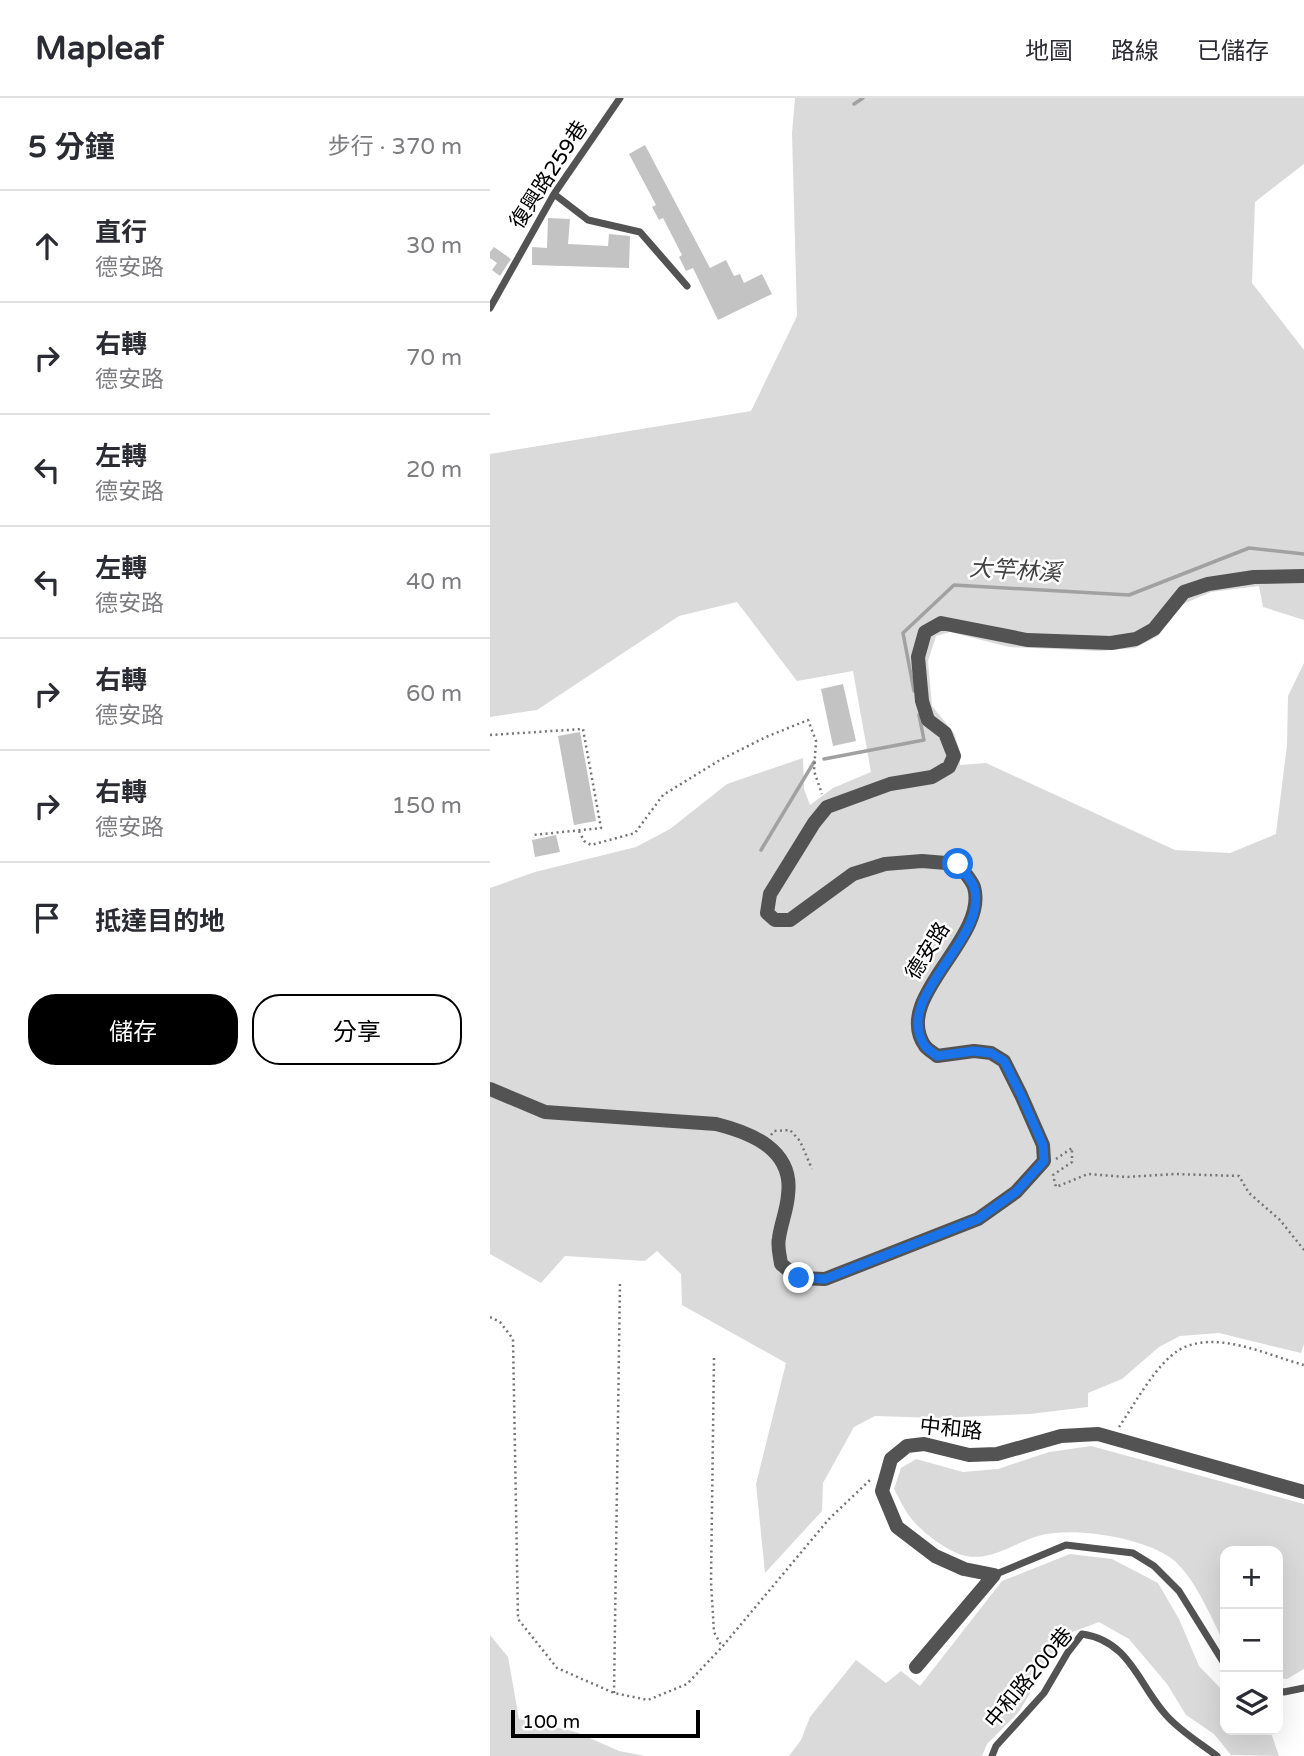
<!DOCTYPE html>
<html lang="zh-TW">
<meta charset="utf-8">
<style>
:root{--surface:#fff;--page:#f2f2f3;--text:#2b2b33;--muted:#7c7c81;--line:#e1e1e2;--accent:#000}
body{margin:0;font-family:"Varela Round","Noto Sans TC",sans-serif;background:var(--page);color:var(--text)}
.controls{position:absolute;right:21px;bottom:21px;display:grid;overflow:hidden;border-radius:14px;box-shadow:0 7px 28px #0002}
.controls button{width:63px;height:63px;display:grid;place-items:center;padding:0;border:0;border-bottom:2px solid var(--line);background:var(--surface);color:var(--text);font:35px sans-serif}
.scale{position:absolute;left:21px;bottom:18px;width:189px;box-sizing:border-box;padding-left:7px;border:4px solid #000;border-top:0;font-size:19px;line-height:24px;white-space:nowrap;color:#000;-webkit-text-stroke:5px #fff;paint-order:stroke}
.stop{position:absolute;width:21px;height:21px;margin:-16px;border:5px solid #1a73e8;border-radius:50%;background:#fff}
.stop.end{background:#1a73e8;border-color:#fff;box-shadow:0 2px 7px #0008}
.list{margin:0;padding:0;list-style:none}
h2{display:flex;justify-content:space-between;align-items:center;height:91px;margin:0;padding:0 28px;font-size:30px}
h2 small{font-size:23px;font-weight:400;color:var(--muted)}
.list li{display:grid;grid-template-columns:46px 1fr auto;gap:21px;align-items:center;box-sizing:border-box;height:112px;padding:0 28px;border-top:2px solid var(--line)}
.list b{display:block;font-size:26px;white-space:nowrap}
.list p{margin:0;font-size:23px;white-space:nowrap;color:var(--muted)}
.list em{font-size:23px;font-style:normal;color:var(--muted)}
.actions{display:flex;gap:14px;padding:21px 28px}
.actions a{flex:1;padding:16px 0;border:2px solid var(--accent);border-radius:28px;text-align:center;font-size:24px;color:var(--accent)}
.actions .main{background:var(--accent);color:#fff}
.icon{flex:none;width:38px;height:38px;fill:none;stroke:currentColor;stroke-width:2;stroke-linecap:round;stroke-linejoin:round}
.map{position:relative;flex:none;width:814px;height:1658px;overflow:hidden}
header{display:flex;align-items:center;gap:42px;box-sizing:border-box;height:98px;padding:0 35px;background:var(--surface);border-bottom:2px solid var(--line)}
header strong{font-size:33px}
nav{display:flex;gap:38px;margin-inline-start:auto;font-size:24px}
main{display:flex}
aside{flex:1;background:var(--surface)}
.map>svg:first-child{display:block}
.green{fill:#dadada}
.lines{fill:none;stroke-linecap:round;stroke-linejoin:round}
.stream{stroke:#a1a1a1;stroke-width:3.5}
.building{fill:#c3c3c3}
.path{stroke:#757575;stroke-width:2.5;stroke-dasharray:2 3.5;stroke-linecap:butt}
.lane{stroke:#535353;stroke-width:7}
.street{stroke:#535353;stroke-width:14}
.route{stroke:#1a73e8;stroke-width:9}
.labels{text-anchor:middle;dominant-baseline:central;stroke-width:5;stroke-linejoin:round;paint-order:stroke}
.street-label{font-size:21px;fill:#000;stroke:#fff}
.water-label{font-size:23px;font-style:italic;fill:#424242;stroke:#fff}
</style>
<header>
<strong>Mapleaf</strong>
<nav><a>地圖</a><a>路線</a><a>已儲存</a></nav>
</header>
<main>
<aside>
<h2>5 分鐘<small>步行 · 370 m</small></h2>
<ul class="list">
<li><svg class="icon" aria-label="ahead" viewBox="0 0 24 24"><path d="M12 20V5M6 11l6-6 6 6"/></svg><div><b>直行</b><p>德安路</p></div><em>30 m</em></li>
<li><svg class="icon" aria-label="right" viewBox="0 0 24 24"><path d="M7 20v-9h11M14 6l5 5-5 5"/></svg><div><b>右轉</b><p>德安路</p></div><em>70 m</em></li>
<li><svg class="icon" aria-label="left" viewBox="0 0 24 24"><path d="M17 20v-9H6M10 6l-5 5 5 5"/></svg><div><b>左轉</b><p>德安路</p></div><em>20 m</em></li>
<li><svg class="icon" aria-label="left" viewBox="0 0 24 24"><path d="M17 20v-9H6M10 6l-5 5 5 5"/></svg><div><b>左轉</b><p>德安路</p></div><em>40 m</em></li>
<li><svg class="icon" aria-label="right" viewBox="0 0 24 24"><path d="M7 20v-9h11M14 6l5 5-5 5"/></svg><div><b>右轉</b><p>德安路</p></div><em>60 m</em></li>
<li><svg class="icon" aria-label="right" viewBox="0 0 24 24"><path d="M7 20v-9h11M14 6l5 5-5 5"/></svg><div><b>右轉</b><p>德安路</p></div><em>150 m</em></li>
<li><svg class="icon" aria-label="arrive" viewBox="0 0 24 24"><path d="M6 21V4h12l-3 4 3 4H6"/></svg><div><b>抵達目的地</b></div></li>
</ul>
<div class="actions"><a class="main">儲存</a><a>分享</a></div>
</aside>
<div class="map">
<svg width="814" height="1658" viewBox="0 0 814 1658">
<rect width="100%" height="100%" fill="#fff"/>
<!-- green -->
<path class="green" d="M 305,0 L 814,0 L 814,66 L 765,104 L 762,185 L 814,252 L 814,522 L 773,509 L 769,488 L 721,494 L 691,507 L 668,538 L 645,550 L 609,553 L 519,549 L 460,534 L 446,538 L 438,563 L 442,608 L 464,635 L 470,654 L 470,667 L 496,665 L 685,752 L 740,755 L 786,736 L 797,647 L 798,598 L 814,565 L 814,1246 L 811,1255 L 729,1235 L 690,1238 L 669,1249 L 632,1281 L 598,1295 L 598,1309 L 540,1316 L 448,1320 L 385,1318 L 364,1329 L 333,1385 L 332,1413 L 275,1475 L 266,1386 L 296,1265 L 192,1207 L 191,1176 L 167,1153 L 155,1163 L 75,1158 L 51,1185 L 0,1156 L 0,790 L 45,774 L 146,749 L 180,731 L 237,686 L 313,660 L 314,691 L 320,707 L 343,690 L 381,674 L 363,573 L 307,583 L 247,504 L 189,518 L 47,612 L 0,619 L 0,356 L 261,313 L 307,218 L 302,35 Z
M 601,1348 L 814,1406 L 814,1571 L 797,1581 L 788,1580 L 788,1453 L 735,1453 L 735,1547 C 722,1521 703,1474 678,1458 C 648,1439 582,1428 548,1438 C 525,1445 501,1463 476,1458 C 459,1455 430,1433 420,1419 C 414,1411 409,1400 404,1391 L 411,1370 L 426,1361 L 473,1374 L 508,1371 L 559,1354 Z
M 580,1456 L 622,1461 L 668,1485 L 689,1521 L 709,1568 L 735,1595 L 735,1632 L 780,1632 L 789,1658 L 741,1657 L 724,1636 L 696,1617 L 677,1586 L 639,1541 L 609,1524 L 577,1536 L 528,1615 L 497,1646 L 492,1658 L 299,1658 L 311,1642 L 320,1619 L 366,1562 L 396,1585 L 411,1573 L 430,1588 L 512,1483 Z
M 0,1537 L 18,1559 L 29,1621 L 86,1634 L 129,1653 L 155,1658 L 0,1658 Z"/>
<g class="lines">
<!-- stream -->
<path class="stream" d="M 364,6 L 373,0
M 424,593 L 413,535 L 464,487 L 639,497 L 759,450 L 814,456
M 334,661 L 434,642 L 429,617
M 271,752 L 324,664"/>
</g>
<!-- building -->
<path class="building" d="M 155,47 L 220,170 L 236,162 L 244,178 L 250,176 L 254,185 L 272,176 L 282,196 L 228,222 L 203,170 L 196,173 L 189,159 L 192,157 L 173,120 L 169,122 L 162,109 L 166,107 L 139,56 Z
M 58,120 L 80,121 L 78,146 L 118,148 L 119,136 L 140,138 L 139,170 L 42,167 L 42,149 L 57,150 Z
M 4,149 L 21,161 L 10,178 L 2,172 L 7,165 L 0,160 L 0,154 Z
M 353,586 L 366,643 L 343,648 L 331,591 Z
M 90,634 L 106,723 L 84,727 L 68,638 Z
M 66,737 L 70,754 L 45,759 L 42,742 Z"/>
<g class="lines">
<!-- path -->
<path class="path" d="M 0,637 L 93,631 L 111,730 L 43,737
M 89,733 L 94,743 L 101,747 L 145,735 L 173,697 L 230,662 L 276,639 L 318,622 L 326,643 L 324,673 L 332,696
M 281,1037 L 284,1033 L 300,1032 L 310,1043 L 322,1071
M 566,1061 L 582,1050 L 582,1064 L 563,1077 L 566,1089 L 598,1076 L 636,1079 L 685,1076 L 749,1078 L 759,1095 L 790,1122 L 814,1152
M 0,1219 L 10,1224 L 23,1241 L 28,1521 L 67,1570 L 124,1595 L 158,1602 L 197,1586 L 232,1549 L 339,1421 L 381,1381
M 224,1260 L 221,1484 L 224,1534 L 232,1549
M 629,1329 C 644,1307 666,1266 689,1252 C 725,1231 777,1257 814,1267
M 124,1595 L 130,1183"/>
<!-- lane -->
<path class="lane" d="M 64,96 L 98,122 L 150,134 L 197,188
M 0,210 L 64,96 L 130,0
M 504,1477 L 576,1447 L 643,1455 L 664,1468 L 689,1493 L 735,1567
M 788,1592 L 794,1594 L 814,1590
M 502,1658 L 506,1648 L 554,1595 L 578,1554 L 592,1536 C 640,1543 648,1586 676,1617 C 690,1633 710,1645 727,1658"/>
<!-- street -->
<path class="street" d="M 0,991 L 55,1014 L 226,1026 C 262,1035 304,1052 298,1097 C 297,1112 291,1125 289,1140 C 287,1148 290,1158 291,1166 L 308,1180 L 335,1181 L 488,1121 L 526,1094 L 554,1063 L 553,1047 L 531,997 L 514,963 L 501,955 L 484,953 L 447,958 C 444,955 438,952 435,948 C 401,900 499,840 484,789 C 481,781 473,773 468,766 L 432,763 L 395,766 L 363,776 L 300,822 L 285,822 L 277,815 L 280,796 L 324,725 L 337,709 L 400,686 L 442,679 L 459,669 L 464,658 L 455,635 L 438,622 L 432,603 L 428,559 L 435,534 L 451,525 L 537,542 L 621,545 L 646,541 L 664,531 L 694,494 L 718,486 L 764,479 L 814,478
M 426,1569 L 504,1477 L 474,1471 L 445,1458 L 407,1429 L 392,1393 L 401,1361 L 417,1348 L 434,1346 L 479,1357 L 507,1356 L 571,1338 L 608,1336 L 814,1394"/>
</g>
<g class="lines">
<!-- route -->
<path class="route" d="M 309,1180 L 335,1181 L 488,1121 L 526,1094 L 554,1063 L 553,1047 L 531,997 L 514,963 L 501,955 L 484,953 L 447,958 C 444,955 438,952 435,948 C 401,899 500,841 484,789 C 481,781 473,773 468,766"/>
</g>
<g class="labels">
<!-- street labels -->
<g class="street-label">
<text transform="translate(59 77) rotate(-57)">復興路259巷</text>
<text transform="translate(438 853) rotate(-58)">德安路</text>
<text transform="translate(461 1331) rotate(6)">中和路</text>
<text transform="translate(539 1580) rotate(-50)">中和路200巷</text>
</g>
<!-- water labels -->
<g class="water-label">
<text transform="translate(525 473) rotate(3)">大竿林溪</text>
</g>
</g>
</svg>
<div class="controls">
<button>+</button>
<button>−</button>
<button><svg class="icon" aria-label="layers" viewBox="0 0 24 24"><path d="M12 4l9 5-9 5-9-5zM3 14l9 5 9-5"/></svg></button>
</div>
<div class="scale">100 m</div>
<div class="stop" style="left:468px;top:766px"></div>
<div class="stop end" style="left:309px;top:1180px"></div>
</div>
</main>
